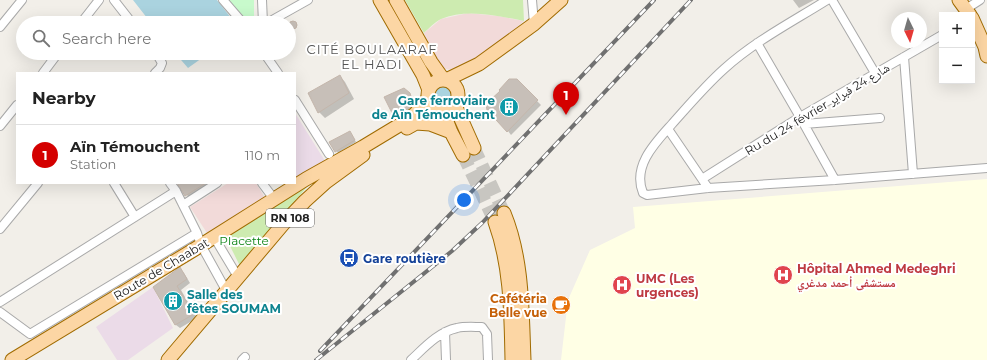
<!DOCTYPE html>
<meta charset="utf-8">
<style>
:root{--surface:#fff;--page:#f2f2f2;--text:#222;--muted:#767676;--line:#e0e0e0;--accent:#d40000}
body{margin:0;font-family:Montserrat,"Noto Naskh Arabic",sans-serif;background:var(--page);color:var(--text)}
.controls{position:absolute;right:12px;top:12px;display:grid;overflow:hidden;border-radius:0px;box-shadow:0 4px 16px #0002}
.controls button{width:36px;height:36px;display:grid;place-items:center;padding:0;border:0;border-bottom:1px solid var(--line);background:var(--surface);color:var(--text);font:20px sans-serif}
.compass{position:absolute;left:891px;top:12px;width:36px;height:36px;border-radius:50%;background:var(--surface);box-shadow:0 4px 16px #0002;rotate:175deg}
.you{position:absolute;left:464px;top:200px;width:14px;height:14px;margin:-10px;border:3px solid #fff;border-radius:50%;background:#1a73e8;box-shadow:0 0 0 6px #1a73e833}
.badge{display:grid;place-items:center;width:26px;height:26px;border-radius:50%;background:var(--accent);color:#fff;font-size:13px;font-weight:700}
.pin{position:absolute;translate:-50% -33px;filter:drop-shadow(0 1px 2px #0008)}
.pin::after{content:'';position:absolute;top:21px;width:14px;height:12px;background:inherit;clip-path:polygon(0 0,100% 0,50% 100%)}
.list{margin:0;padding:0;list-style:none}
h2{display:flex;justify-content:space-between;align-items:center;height:52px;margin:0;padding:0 16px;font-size:17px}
h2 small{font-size:13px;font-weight:400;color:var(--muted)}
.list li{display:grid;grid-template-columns:26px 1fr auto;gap:12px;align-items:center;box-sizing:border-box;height:60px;padding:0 16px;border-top:1px solid var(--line)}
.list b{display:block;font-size:15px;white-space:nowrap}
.list p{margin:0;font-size:13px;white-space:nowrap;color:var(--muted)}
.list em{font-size:13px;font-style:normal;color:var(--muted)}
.icon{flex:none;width:22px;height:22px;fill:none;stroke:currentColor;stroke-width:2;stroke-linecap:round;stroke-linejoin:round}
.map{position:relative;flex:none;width:987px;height:360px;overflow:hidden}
.search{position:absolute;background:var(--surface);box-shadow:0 4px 16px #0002;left:16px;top:16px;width:280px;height:44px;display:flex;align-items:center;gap:10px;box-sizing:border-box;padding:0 14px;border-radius:22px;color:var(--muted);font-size:15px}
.panel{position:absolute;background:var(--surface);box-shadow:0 4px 16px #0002;left:16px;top:72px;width:280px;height:112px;border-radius:0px}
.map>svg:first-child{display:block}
.commercial{fill:#f2dad9}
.industrial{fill:#ebdbe8}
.education{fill:#ffffe5}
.grass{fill:#cdebb0}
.park{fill:#c8facc}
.water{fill:#aad3df}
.shadow{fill:#0003}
.building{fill:#c7bfb8;stroke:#c4b6ab}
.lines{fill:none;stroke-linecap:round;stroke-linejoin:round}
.primary-tunnel{stroke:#c8c6c1;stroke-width:13;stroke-dasharray:13 6;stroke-linecap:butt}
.minor-casing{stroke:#a9a9a9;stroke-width:10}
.primary-casing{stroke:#a06b00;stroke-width:15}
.minor{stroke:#fff;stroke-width:8}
.primary{stroke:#fcd6a4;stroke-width:13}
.rail-casing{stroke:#707070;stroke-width:4}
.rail{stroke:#fff;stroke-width:2.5;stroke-dasharray:8;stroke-linecap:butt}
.labels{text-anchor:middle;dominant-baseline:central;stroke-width:4;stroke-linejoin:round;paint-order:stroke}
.shield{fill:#fff;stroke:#646464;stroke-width:1}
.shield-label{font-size:11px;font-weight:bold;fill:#222}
.culture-label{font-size:12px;font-weight:bold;fill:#0d838f;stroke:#fff;text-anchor:end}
.street-label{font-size:12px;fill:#222;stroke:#fff}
.park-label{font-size:12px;fill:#0c8416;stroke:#fff}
.transit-label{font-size:12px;font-weight:bold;fill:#164399;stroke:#fff;text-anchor:start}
.health-label{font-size:12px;font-weight:bold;fill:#be3a42;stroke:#fff;text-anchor:start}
.food-label{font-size:12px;font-weight:bold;fill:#c56008;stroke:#fff;text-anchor:end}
.neighbourhood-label{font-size:13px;letter-spacing:1px;fill:#555;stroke:#fff}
</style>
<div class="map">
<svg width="987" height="360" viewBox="0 0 987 360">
<rect width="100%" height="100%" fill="#f2efe9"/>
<!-- commercial -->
<path class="commercial" d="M 468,13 L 498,16 L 524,21 L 482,57 L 457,71 L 440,68 L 424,33 L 441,19 Z
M 228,183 L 256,183 L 265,198 L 207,233 L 190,207 Z"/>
<!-- industrial -->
<path class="industrial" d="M 295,113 L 325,161 L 295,178 Z
M 153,287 L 173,328 L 128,360 L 117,360 L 96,327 Z"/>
<!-- education -->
<path class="education" d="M 987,179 L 987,360 L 561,360 L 568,300 L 590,250 L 635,228 L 633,207 Z"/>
<!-- grass -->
<path class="grass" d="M 405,0 L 523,0 L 524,21 C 498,16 467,8 441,19 C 435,22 429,28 424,33 Z
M 310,183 L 241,268 L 225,236 Z"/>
<!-- park -->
<path class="park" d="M 229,0 L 254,0 L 254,18 L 246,23 Z"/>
<!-- water -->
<path class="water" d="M 133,0 L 217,0 L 235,23 L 151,23 Z
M 175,53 L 209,53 L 188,68 Z
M432 96a11 11 0 1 1 22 0a11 11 0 1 1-22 0Z"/>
<!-- shadow -->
<path class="shadow" d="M 793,0 L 814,0 L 799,8 Z
M291 25a3 3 0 1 1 6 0a3 3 0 1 1-6 0Z
M 340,76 L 345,82 L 354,99 L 325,118 L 319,112 Z
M 516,80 L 541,105 L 511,135 L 508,131 Z
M 409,94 L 412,97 L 416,105 L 398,119 L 395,116 Z
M 351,134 L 356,142 L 338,153 L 330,142 Z
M 178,183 L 216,183 L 190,199 Z
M 180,269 L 184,273 L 190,283 L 181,290 L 197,318 L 180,328 L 176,325 L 155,288 Z
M 566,303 L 567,304 L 566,312 L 558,310 L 556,308 Z"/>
<!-- building -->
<path class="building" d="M289 25a4 4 0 1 1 8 0a4 4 0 1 1-8 0Z
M 340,75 L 349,93 L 318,113 L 308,93 Z
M 509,79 L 517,79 L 538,100 L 507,132 L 487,110 L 486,104 L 500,91 L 499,90 Z
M 404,88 L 410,93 L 413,103 L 404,113 L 394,117 L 384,97 Z
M 350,131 L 355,140 L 335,152 L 329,142 Z
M 177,183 L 206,183 L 185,196 Z
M 180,267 L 187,279 L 177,286 L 194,314 L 175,325 L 153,287 Z
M 558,300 L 566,302 L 564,311 L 555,309 Z"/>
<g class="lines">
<!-- primary-tunnel -->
<path class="primary-tunnel" d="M 474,148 L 504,213
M 463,155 L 495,222"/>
<!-- minor casing -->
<g class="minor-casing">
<path id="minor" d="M 114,0 L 132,23
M 223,0 L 243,23
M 262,0 L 263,23
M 532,0 L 534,24
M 827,0 C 792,22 755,41 724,69 C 705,86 689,105 672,124 C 655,143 632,166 643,193 L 647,195 L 708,188 L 835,180 L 987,168
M 832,0 L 875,73
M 966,9 L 980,0
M 81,23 L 99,0
M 267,23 L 308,0
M 0,27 L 22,0
M 757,43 L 800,117 L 835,180
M 264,53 L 278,73
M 904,57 L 913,174
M 43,73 L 58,53
M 155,73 L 160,68 L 162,63 L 156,53
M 295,100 L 329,154
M 804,124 L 880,118
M 0,126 L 17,105
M 668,129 L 702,179
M 114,183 L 135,217
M 170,183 L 176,191 L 197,233 L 201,245 L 227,292
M 262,183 L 274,199
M 708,188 L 702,179 L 800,117 L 942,35
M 183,205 L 217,183
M 0,229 L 38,183
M 214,237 L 238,277
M 0,302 L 176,191
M 0,312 L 30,334 L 197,233
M 445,332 L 446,360
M 242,360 L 245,357
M 411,360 C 424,348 438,332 457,328 C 465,326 474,327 482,327 L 487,334 L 488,360"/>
</g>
<!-- primary casing -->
<g class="primary-casing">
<path id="primary" d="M 380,0 L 423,75 L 429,90
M 396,0 L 431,62 L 441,76 L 446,80
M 959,0 L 970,15
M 972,18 L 985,47 L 987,56
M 446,80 L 479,64 L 534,24 L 561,0
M428 95a15 15 0 1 1 30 0a15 15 0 1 1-30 0Z
M 454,103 L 474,148
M 442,109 L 451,132 L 463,155
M 416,123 L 430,124 L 451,132
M 407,128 L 441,109
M 504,213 C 523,259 522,311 524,360
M 495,222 C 511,266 511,313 512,360
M 12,360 L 195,249 L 306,179 L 363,147 L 406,121 L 415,114 L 428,98
M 168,360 L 284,223 L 305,201 L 326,182 L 363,155"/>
</g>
<!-- minor -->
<use href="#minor" class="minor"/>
<!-- primary -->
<use href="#primary" class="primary"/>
<!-- rail casing -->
<g class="rail-casing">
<path id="rail" d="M 320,351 L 654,0
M 316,360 L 452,251 L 482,223 L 691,0"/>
</g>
<!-- rail -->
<use href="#rail" class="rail"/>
</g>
<!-- icons -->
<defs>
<g id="building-disc" transform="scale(1)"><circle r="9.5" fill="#0f9aa8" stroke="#fff"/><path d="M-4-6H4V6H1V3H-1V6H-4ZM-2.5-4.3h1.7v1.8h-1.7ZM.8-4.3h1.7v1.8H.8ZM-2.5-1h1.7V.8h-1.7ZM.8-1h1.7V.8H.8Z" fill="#fff"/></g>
<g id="bus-disc" transform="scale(1)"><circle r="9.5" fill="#1a4fb4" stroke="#fff"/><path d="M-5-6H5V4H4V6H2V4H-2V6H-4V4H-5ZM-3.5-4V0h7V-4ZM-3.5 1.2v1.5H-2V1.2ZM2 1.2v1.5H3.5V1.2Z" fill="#fff"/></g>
<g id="hospital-disc" transform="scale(1)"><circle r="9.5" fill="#e0444e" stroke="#fff"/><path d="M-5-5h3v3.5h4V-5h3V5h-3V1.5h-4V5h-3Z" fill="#fff"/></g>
<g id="cafe-disc" transform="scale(1)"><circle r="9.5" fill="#e8710a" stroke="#fff"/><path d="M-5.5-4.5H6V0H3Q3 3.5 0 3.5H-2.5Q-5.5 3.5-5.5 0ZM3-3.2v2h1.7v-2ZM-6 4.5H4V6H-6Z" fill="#fff"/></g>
</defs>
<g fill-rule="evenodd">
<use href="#building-disc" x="509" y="107"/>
<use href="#bus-disc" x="349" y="258"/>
<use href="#hospital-disc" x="783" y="275"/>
<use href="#hospital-disc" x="622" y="285"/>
<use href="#building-disc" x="173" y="301"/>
<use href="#cafe-disc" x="561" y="305"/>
</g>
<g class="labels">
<!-- shield labels -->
<rect class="shield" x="266" y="209" width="48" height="18" rx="3"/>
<g class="shield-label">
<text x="290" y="218">RN 108</text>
</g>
<!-- culture labels -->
<g class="culture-label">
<text x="495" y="100">Gare ferroviaire<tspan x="495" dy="14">de Aïn Témouchent</tspan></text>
<text x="187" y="294" text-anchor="start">Salle des<tspan x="187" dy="14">fêtes SOUMAM</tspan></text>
</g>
<!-- street labels -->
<g class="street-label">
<text transform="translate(817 109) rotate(-31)">Ru du 24 février شارع 24 فبراير</text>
<text transform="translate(161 269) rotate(-31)">Route de Chaabat</text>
</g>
<!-- park labels -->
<g class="park-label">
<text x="244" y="240">Placette</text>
</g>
<!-- transit labels -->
<g class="transit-label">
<text x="363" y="258">Gare routière</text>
</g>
<!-- health labels -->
<g class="health-label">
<text x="797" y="268">Hôpital Ahmed Medeghri<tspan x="797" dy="14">مستشفى أحمد مدغري</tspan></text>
<text x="636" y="278">UMC (Les<tspan x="636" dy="14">urgences)</tspan></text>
</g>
<!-- food labels -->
<g class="food-label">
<text x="547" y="298">Cafétéria<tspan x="547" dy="14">Belle vue</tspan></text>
</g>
<!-- neighbourhood labels -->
<g class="neighbourhood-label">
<text x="372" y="49">CITÉ BOULAARAF<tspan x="372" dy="15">EL HADI</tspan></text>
</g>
</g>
</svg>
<div class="controls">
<button>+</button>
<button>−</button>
</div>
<svg class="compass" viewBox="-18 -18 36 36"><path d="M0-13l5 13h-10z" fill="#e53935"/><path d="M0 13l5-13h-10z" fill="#767676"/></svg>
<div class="you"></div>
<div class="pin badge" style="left:566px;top:115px">1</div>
<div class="search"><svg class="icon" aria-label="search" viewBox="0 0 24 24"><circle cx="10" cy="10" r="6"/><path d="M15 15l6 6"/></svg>Search here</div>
<section class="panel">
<h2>Nearby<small></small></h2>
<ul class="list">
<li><span class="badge">1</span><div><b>Aïn Témouchent</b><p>Station</p></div><em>110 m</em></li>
</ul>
</section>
</div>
